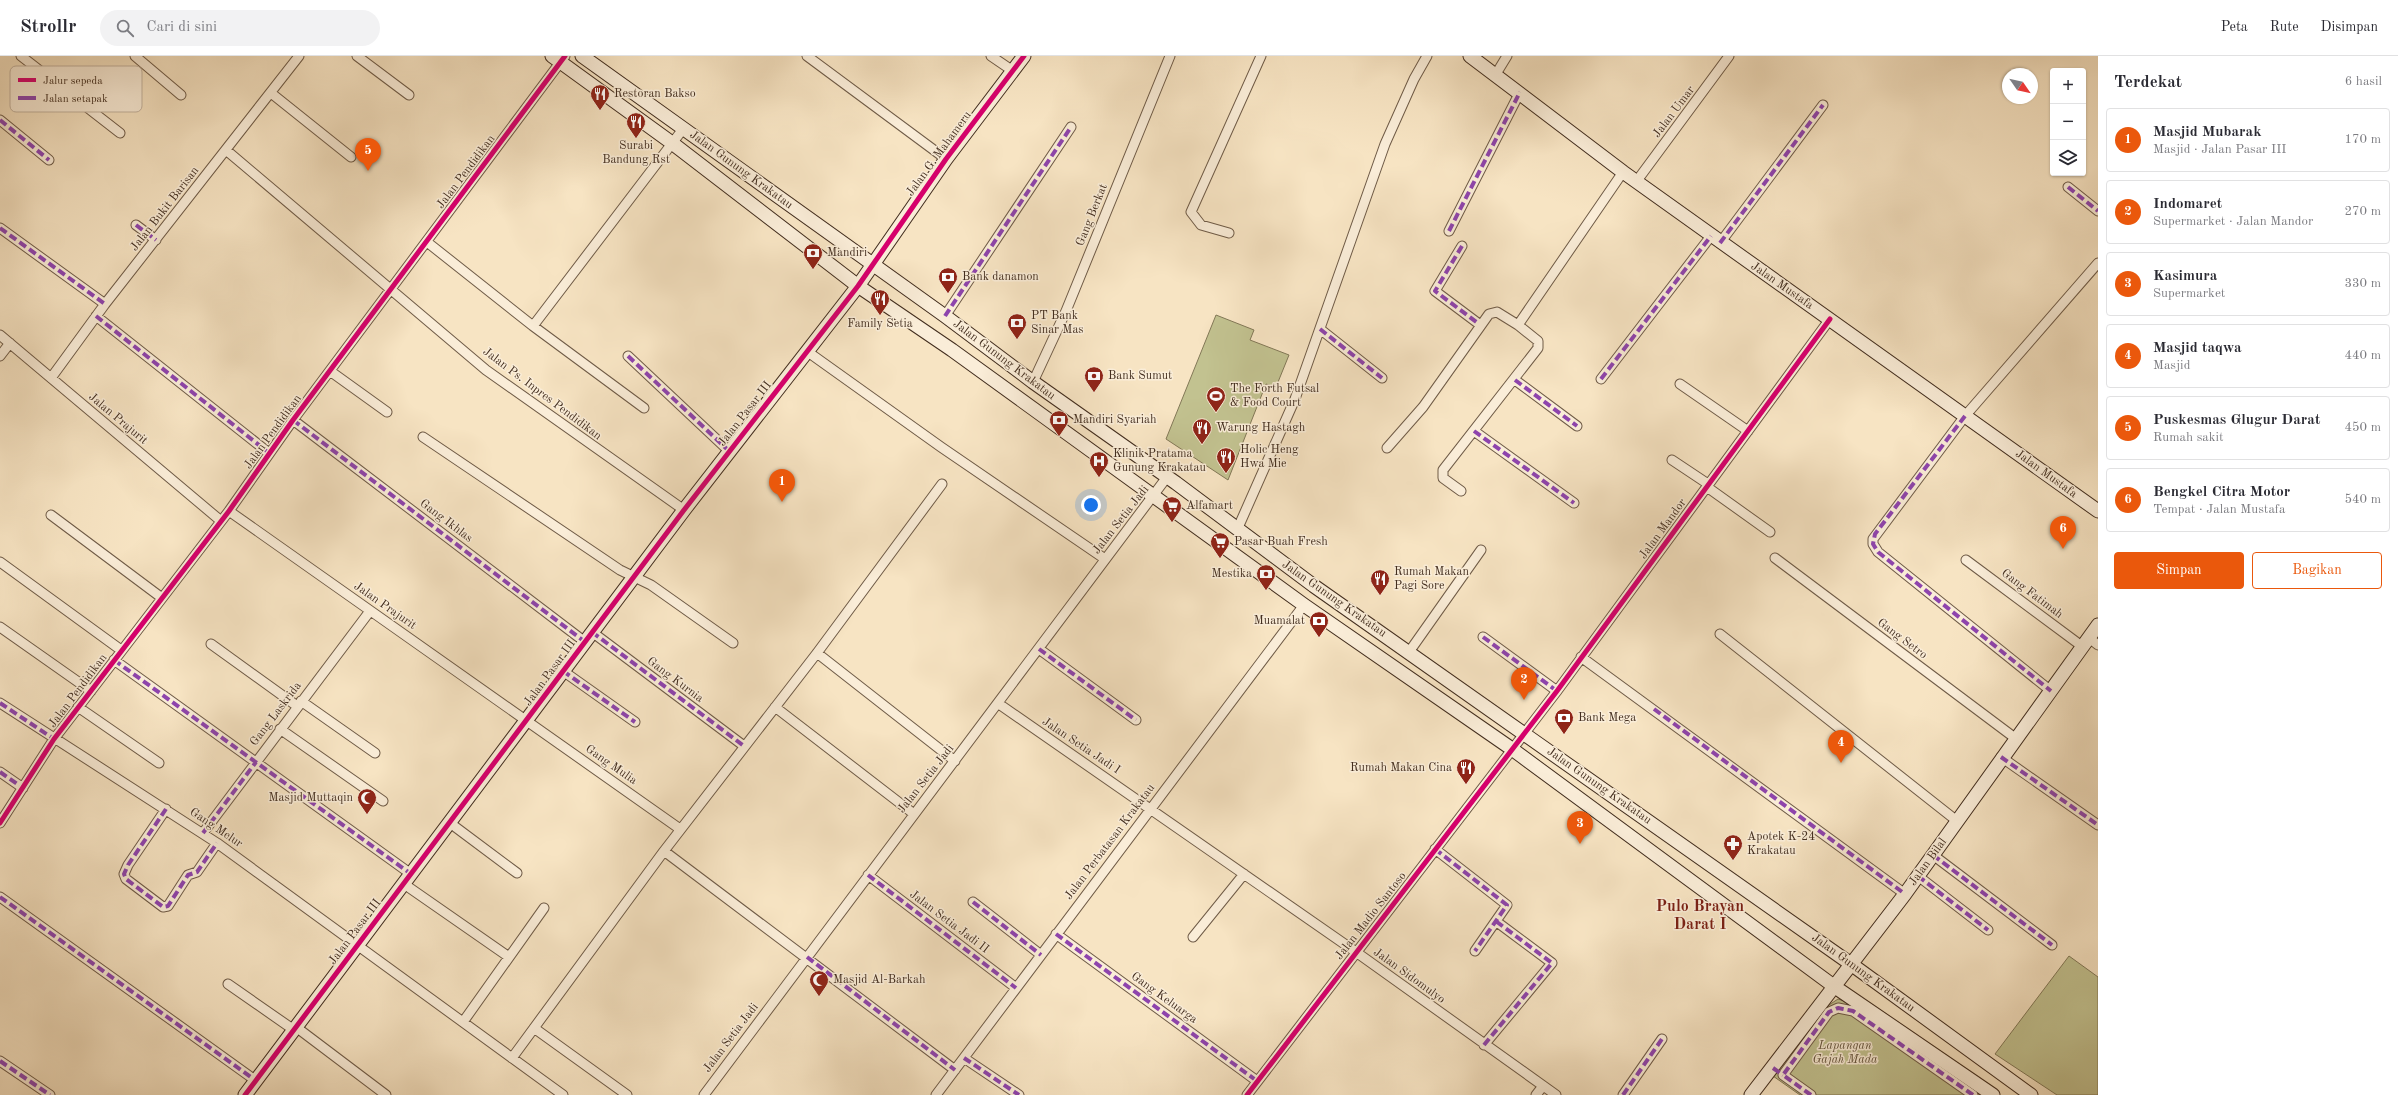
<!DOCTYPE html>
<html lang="id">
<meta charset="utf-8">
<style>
:root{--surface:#fff;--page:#f2f2f3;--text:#2b2b33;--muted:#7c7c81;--line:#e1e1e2;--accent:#ea580c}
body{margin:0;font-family:"Old Standard TT",serif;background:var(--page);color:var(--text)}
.controls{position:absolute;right:12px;top:12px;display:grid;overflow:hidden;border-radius:4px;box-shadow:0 1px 3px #0004}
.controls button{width:36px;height:36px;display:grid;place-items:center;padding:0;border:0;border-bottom:1px solid var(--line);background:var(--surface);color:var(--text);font:20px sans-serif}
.compass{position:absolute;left:2002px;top:12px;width:36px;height:36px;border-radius:50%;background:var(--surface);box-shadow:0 1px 3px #0004;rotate:124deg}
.you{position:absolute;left:1091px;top:449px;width:14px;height:14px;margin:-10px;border:3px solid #fff;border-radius:50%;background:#1a73e8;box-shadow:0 0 0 6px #1a73e833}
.badge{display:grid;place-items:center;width:26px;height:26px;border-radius:50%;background:var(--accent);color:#fff;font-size:13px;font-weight:700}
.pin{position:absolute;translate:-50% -33px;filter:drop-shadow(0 1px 2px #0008)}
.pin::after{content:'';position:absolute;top:21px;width:14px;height:12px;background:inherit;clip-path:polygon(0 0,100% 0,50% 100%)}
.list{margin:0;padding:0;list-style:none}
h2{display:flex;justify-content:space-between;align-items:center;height:52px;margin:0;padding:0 16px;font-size:17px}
h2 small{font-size:13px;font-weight:400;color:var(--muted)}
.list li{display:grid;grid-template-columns:26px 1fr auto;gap:12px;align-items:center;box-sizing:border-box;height:64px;margin:0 8px 8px;padding:0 8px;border:1px solid var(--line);border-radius:4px}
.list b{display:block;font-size:15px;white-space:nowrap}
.list p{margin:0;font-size:13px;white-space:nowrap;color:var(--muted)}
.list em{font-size:13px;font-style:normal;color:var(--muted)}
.actions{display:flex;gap:8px;padding:12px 16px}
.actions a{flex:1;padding:9px 0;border:1px solid var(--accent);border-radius:4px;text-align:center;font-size:14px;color:var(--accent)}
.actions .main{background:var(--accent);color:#fff}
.icon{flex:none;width:22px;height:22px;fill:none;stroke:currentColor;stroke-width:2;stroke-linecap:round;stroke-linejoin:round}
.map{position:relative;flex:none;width:2098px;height:1039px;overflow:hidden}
header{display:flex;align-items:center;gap:24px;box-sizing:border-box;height:56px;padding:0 20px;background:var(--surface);border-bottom:1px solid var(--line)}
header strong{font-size:19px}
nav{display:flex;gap:22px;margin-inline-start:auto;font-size:14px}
.search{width:280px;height:36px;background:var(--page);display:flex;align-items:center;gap:10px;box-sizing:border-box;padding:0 14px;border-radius:22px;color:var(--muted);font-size:15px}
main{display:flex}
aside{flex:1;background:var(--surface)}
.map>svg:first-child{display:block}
.green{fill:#c2c290;stroke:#827857}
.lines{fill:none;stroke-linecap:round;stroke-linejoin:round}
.street-casing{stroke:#6f5b47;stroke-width:11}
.secondary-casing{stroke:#422d1e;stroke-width:15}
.street{stroke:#faedd8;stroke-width:9}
.secondary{stroke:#faedd8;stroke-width:13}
.quiet{stroke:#8e44ad;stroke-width:4;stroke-dasharray:8 4;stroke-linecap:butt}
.cycleway-casing{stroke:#faedd8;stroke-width:8}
.cycleway{stroke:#d6006c;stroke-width:5}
.labels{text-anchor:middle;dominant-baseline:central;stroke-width:3;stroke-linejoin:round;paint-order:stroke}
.poi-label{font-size:12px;fill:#422d1e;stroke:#faedd8;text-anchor:start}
.street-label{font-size:12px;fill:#422d1e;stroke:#faedd8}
.park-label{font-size:12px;font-style:italic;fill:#62523a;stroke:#faedd8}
.district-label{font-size:16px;font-weight:bold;fill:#7a1f14;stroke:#faedd8}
.key{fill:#faedd8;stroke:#c3b3a0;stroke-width:1}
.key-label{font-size:11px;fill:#422d1e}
</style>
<header>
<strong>Strollr</strong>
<div class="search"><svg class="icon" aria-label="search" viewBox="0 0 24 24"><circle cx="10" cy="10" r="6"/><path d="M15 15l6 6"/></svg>Cari di sini</div>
<nav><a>Peta</a><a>Rute</a><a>Disimpan</a></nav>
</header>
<main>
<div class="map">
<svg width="2098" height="1039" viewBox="0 0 2098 1039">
<rect width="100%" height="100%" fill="#f7e4c3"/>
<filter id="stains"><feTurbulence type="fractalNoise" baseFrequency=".005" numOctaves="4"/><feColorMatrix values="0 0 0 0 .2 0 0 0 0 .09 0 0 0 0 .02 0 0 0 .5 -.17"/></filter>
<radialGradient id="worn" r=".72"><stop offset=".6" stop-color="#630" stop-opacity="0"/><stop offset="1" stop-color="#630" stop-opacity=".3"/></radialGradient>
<!-- green -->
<path class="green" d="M 1216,259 L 1254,274 L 1250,284 L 1289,299 L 1276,331 L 1266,328 L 1228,424 L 1166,383 Z
M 2069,900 L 2098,921 L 2098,1039 L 2057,1039 L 1995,998 Z
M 1838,943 L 1850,947 L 1981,1039 L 1800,1039 L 1773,1020 L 1826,951 Z"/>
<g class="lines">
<!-- street casing -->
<g class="street-casing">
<path id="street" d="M 21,0 L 120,77
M 135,0 L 181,39
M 357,0 L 409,39
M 807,0 L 946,103
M 991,0 L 1013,15
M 1496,18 L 1507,0
M 271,37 L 351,101
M 0,64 L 49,104
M 226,94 L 486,314 L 684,454
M 1636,126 L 1729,0
M 2068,131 L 2098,155
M 136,169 L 156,184
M 0,172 L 105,248
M 1449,175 L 1520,36
M 1229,177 L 1201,169 L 1191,156 L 1261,0
M 427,186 L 533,270 L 644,352
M 1720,187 L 1823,49
M 1462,190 L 1435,235 L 1479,268
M 96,260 L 269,397
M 945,260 L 1071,71
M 533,270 L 683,73
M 1320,273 L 1382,322
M 0,279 L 221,465
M 808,296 L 941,391 L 1105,503
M 0,300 L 10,287
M 628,300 L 729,395
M 330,315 L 387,356
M 51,322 L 105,248 L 299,0
M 1601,323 L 1711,180
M 1515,324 L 1577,370
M 1033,326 L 1066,255 L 1170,0
M 1680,328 L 1748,375
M 293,364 L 585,586
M 1474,375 L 1574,447
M 423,381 L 620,514 L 651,529 L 733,587
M 1387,392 L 1423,351 L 1489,258 L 1497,256 L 1518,269 L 1623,116
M 1672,404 L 1708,428
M 1707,431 L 1770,476
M 1461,435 L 1443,422 L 1443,414 L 1538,292 L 1538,285 L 1518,269
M 229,455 L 680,773
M 51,459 L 162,542
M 1237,474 L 1295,343 L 1385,88 L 1414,23 L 1427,0
M 1775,502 L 2015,682
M 1966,504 L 2083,591
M 0,506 L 121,594
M 0,571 L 91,635
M 592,576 L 744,690
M 1720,578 L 1957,765
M 1483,581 L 1557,635
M 2089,582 L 2098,589
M 211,588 L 297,650
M 1039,593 L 1136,664
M 1409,596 L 1481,494
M 817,597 L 955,705
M 1581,601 L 1905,838
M 114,604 L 411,818
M 563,615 L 635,666
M 2051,635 L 1878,496 L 1873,488 L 1873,483 L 1965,360 L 2098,207
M 301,645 L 375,697
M 0,647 L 217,787 L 563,1039
M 999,648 L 1356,896 L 1556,1039
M 78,651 L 159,707
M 775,651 L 914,758
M 280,673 L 383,745
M 2001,701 L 2098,769
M 0,716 L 23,732
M 166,753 L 128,809 L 124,818 L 126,823 L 163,851 L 168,850 L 188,819 L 197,816 L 217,787
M 0,767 L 54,683 L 229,455 L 293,364 L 565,0
M 450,767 L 517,817
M 203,777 L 370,555
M 1435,793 L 1507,849 L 1475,895
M 664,795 L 955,1014
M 1933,799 L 2052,889
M 868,819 L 1016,932
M 1918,820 L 1988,874
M 404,828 L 509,901
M 0,841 L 255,1024
M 973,846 L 1041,899
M 1056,878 L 1257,1025
M 1193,881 L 1244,818
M 228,928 L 294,974
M 463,966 L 544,852
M 296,971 L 386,1039
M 534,972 L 627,1039
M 1484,989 L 1552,907 L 1497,866
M 512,1002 L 664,795 L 817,597 L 942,428
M 964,1002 L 1019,1039
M 0,1005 L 50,1039
M 704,1039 L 1167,421
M 936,1039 L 1304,549
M 1247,1039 L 1557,635 L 1830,263
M 1536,1039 L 1543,1030
M 1623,1039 L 1662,983
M 1811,1039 L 1783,1019 L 1829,956 L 1838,952 L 1853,955 L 1973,1039"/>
</g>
<!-- secondary casing -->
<g class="secondary-casing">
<path id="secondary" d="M 552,0 L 672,87 L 858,230 L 952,294 L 1304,549 L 1512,693 L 1835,931 L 1993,1039
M 582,0 L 945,260 L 1033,326 L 1176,427 L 1314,530 L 1851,908 L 2031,1039
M 1470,0 L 1623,116 L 2098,455
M 245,1039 L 684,454 L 858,230 L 946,103 L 1024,0
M 1751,1039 L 1905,838 L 2098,569"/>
</g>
<!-- street -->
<use href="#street" class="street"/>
<!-- secondary -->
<use href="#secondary" class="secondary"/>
<!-- quiet -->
<path class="quiet" d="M 0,64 L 49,104
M 2068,131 L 2098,155
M 136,169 L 156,184
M 0,172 L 105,248
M 1449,175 L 1520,36
M 1720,187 L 1823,49
M 1462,190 L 1435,235 L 1479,268
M 96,260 L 269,397
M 945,260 L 1071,71
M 1320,273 L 1382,322
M 628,300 L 729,395
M 1601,323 L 1711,180
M 1515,324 L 1577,370
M 1965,360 L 1875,478 L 1873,488 L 1878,496 L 2051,635
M 293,364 L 585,586
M 1474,375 L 1574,447
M 592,576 L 744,690
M 1483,581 L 1557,635
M 1039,593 L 1136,664
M 114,604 L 411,818
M 563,615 L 635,666
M 0,647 L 54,683
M 1654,653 L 1905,838
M 2001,701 L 2098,769
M 0,716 L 23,732
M 166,753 L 128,809 L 124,818 L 126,823 L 163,851 L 168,850 L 188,819 L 197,816 L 217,787
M 203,777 L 256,706
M 1435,793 L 1507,849 L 1475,895
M 1933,799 L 2052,889
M 868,819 L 1016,932
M 1918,820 L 1988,874
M 0,841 L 255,1024
M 973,846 L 1041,899
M 1056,878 L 1257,1025
M 807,901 L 955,1014
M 1484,989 L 1552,907 L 1497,866
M 964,1002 L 1019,1039
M 0,1005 L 50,1039
M 1773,1012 L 1783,1019
M 1623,1039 L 1662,983
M 1811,1039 L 1783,1019 L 1829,956 L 1838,952 L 1853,955 L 1973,1039"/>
<!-- cycleway casing -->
<g class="cycleway-casing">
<path id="cycleway" d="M 0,767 L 54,683 L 229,455 L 293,364 L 565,0
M 245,1039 L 684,454 L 858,230 L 946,103 L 1024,0
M 1247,1039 L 1557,635 L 1830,263"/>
</g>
<!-- cycleway -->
<use href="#cycleway" class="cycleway"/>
</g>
<!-- icons -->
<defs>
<g id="restaurant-pin" transform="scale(1)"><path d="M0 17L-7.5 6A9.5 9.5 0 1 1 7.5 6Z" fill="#8f2418" stroke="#faedd8"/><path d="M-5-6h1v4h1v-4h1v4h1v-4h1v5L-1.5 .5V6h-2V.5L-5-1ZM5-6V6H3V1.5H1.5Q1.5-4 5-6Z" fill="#fff"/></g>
<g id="bank-pin" transform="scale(1)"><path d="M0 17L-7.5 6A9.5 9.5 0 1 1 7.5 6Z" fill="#8f2418" stroke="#faedd8"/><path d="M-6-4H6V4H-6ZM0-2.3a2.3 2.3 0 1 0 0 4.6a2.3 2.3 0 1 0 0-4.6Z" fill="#fff"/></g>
<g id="stadium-pin" transform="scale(1)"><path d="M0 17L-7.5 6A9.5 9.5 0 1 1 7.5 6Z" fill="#8f2418" stroke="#faedd8"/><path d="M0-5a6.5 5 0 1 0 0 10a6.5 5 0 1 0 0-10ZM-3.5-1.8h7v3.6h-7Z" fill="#fff"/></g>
<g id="hospital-pin" transform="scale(1)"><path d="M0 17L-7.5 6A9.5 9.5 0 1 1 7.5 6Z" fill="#8f2418" stroke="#faedd8"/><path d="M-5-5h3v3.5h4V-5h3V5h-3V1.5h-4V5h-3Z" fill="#fff"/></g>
<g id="supermarket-pin" transform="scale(1)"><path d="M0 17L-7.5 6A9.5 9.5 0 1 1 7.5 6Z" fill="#8f2418" stroke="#faedd8"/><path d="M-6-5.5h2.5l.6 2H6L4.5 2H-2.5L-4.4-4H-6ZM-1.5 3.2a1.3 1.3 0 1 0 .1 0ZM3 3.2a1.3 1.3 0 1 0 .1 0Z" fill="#fff"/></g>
<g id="mosque-pin" transform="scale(1)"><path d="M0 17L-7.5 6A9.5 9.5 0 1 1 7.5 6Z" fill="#8f2418" stroke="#faedd8"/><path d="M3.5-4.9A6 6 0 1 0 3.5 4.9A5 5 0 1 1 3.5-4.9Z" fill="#fff"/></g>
<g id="pharmacy-pin" transform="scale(1)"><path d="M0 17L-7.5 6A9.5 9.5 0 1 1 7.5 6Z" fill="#8f2418" stroke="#faedd8"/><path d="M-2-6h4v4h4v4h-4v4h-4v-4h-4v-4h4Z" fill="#fff"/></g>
</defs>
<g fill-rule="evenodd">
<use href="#restaurant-pin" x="600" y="38"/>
<use href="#restaurant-pin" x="636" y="66"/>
<use href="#bank-pin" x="813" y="197"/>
<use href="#bank-pin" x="948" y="221"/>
<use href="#restaurant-pin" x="880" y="243"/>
<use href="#bank-pin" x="1017" y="267"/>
<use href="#bank-pin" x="1094" y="320"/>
<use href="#stadium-pin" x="1216" y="340"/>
<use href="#bank-pin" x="1059" y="364"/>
<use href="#restaurant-pin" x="1202" y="372"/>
<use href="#restaurant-pin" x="1226" y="401"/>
<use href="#hospital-pin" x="1099" y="405"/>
<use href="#supermarket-pin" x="1172" y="450"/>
<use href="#supermarket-pin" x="1220" y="486"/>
<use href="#bank-pin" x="1266" y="518"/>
<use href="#restaurant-pin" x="1380" y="523"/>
<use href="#bank-pin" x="1319" y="565"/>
<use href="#bank-pin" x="1564" y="662"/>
<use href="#restaurant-pin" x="1466" y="712"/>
<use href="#mosque-pin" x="367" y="742"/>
<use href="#pharmacy-pin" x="1733" y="788"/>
<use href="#mosque-pin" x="819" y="924"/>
</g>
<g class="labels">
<!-- poi labels -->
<g class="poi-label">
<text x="614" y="38">Restoran Bakso</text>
<text x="636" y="90" text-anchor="middle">Surabi<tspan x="636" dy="14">Bandung Rst</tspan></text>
<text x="827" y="197">Mandiri</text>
<text x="962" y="221">Bank danamon</text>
<text x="1031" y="260">PT Bank<tspan x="1031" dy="14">Sinar Mas</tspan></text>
<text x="880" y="268" text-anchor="middle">Family Setia</text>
<text x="1108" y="320">Bank Sumut</text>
<text x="1230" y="333">The Forth Futsal<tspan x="1230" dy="14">&amp; Food Court</tspan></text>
<text x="1073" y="364">Mandiri Syariah</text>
<text x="1216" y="372">Warung Hastagh</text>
<text x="1240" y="394">Holic Heng<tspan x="1240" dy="14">Hwa Mie</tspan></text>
<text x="1113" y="398">Klinik Pratama<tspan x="1113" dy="14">Gunung Krakatau</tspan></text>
<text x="1186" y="450">Alfamart</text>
<text x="1234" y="486">Pasar Buah Fresh</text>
<text x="1394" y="516">Rumah Makan<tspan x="1394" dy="14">Pagi Sore</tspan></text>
<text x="1252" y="518" text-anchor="end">Mestika</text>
<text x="1305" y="565" text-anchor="end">Muamalat</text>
<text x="1578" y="662">Bank Mega</text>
<text x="1452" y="712" text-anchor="end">Rumah Makan Cina</text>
<text x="353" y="742" text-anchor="end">Masjid Muttaqin</text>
<text x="1747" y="781">Apotek K-24<tspan x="1747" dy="14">Krakatau</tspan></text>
<text x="833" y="924">Masjid Al-Barkah</text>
</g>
<!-- street labels -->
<g class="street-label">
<text transform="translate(1674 56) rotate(-53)">Jalan Umar</text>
<text transform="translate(939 98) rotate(-54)">Jalan G. Mahameru</text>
<text transform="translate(741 114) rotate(36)">Jalan Gunung Krakatau</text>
<text transform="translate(466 116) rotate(-53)">Jalan Pendidikan</text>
<text transform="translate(165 153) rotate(-52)">Jalan Bukit Barisan</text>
<text transform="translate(1092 159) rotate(-68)">Gang Berkat</text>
<text transform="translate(1782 230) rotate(35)">Jalan Mustafa</text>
<text transform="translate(1004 304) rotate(37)">Jalan Gunung Krakatau</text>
<text transform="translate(542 338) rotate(37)">Jalan Ps. Inpres Pendidikan</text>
<text transform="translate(745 358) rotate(-52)">Jalan Pasar III</text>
<text transform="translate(118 363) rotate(40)">Jalan Prajurit</text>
<text transform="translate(273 376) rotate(-54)">Jalan Pendidikan</text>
<text transform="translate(2046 418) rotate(36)">Jalan Mustafa</text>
<text transform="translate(1121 464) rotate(-52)">Jalan Setia Jadi</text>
<text transform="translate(446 465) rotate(37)">Gang Ikhlas</text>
<text transform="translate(1663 473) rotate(-54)">Jalan Mandor</text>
<text transform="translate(2032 538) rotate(37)">Gang Fatimah</text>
<text transform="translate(1334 543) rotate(35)">Jalan Gunung Krakatau</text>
<text transform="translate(385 550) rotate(35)">Jalan Prajurit</text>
<text transform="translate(1902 583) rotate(37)">Gang Setro</text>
<text transform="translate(550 617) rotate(-54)">Jalan Pasar III</text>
<text transform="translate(675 624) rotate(37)">Gang Kurnia</text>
<text transform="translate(78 635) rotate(-53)">Jalan Pendidikan</text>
<text transform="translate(276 658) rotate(-53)">Gang Laskrida</text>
<text transform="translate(1081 690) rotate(34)">Jalan Setia Jadi I</text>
<text transform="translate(611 709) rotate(35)">Gang Mulia</text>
<text transform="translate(926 723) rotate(-52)">Jalan Setia Jadi</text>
<text transform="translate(1599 730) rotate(35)">Jalan Gunung Krakatau</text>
<text transform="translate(216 772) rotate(34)">Gang Melur</text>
<text transform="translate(1110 786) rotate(-53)">Jalan Perbatasan Krakatau</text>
<text transform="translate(1928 806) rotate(-54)">Jalan Bilal</text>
<text transform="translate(1371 860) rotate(-52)">Jalan Madio Santoso</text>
<text transform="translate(949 866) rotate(37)">Jalan Setia Jadi II</text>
<text transform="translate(355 876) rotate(-53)">Jalan Pasar III</text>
<text transform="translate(1863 917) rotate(36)">Jalan Gunung Krakatau</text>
<text transform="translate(1409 920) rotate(36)">Jalan Sidomulyo</text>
<text transform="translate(1164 942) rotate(36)">Gang Keluarga</text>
<text transform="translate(731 982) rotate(-53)">Jalan Setia Jadi</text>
</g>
<!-- park labels -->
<g class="park-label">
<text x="1845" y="990">Lapangan<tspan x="1845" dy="14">Gajah Mada</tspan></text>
</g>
<!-- district labels -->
<g class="district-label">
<text x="1700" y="851">Pulo Brayan<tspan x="1700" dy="18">Darat I</tspan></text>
</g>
</g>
<!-- legend -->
<rect x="10" y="10" width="132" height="46" rx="6" class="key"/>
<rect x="18" y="22" width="18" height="4" fill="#d6006c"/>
<rect x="18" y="40" width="18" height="4" fill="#8e44ad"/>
<g class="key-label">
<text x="43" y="28">Jalur sepeda</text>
<text x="43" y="46">Jalan setapak</text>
</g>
<rect width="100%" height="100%" filter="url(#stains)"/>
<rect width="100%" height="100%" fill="url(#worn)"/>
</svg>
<div class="controls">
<button>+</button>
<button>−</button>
<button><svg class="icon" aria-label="layers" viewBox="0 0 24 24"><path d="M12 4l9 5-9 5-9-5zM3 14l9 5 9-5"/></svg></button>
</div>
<svg class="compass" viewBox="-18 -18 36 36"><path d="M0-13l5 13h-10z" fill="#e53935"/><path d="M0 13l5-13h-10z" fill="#7c7c81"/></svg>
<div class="you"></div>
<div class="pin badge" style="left:782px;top:446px">1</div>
<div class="pin badge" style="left:1524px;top:644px">2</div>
<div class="pin badge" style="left:1580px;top:788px">3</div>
<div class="pin badge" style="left:1841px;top:707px">4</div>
<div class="pin badge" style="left:368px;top:115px">5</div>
<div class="pin badge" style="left:2063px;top:493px">6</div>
</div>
<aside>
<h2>Terdekat<small>6 hasil</small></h2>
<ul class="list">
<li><span class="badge">1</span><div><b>Masjid Mubarak</b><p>Masjid · Jalan Pasar III</p></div><em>170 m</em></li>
<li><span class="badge">2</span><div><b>Indomaret</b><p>Supermarket · Jalan Mandor</p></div><em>270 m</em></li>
<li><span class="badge">3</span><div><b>Kasimura</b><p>Supermarket</p></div><em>330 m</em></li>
<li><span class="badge">4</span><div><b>Masjid taqwa</b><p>Masjid</p></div><em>440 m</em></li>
<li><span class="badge">5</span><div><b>Puskesmas Glugur Darat</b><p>Rumah sakit</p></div><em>450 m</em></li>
<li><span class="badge">6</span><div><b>Bengkel Citra Motor</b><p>Tempat · Jalan Mustafa</p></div><em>540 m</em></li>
</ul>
<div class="actions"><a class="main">Simpan</a><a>Bagikan</a></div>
</aside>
</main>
